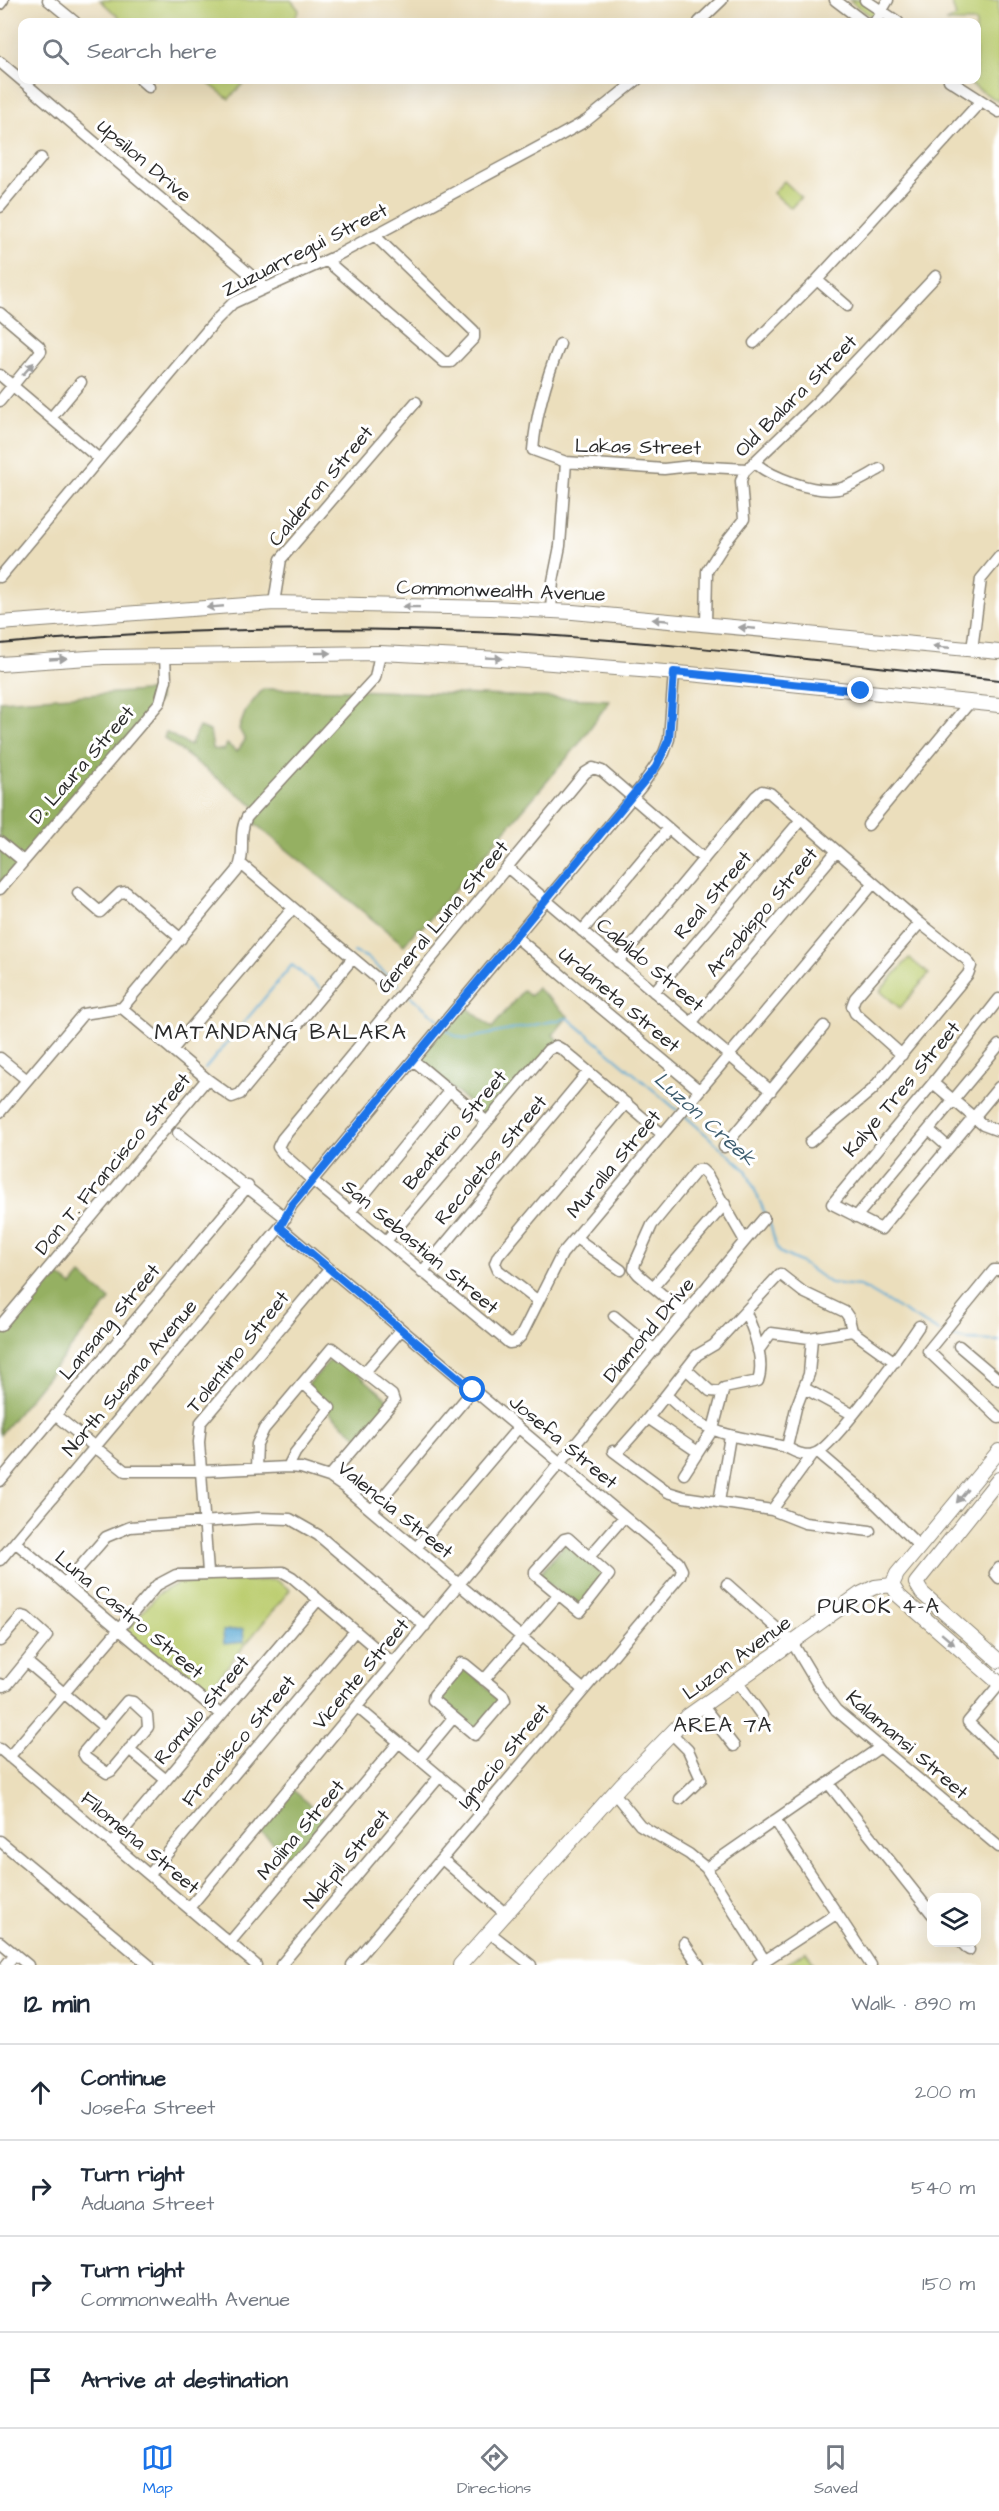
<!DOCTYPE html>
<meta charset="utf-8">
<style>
:root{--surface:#fff;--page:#f6f6f7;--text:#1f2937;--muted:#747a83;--line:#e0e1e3;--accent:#1a73e8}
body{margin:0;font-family:"Architects Daughter",sans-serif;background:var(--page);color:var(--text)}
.controls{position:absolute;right:18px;bottom:18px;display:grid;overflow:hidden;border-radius:12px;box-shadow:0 6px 24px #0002}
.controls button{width:54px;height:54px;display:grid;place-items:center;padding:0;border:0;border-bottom:2px solid var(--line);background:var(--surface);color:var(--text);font:30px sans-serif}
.stop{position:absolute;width:18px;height:18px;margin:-14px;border:4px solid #1a73e8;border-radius:50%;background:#fff}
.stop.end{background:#1a73e8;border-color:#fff;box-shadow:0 2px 6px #0008}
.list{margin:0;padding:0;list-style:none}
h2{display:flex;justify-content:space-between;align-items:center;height:78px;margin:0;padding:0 24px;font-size:26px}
h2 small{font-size:20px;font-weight:400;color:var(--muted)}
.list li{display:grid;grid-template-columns:39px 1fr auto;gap:18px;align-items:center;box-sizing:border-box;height:96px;padding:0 24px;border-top:2px solid var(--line)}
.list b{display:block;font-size:22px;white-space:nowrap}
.list p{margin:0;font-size:20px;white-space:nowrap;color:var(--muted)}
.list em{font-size:20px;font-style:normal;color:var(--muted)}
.icon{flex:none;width:33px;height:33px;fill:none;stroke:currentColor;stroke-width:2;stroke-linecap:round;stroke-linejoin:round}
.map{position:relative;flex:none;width:999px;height:1965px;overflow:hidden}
.search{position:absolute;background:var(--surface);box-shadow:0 6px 24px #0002;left:18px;right:18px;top:18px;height:66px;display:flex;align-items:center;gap:15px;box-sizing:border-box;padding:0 21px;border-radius:12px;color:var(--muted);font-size:22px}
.sheet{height:462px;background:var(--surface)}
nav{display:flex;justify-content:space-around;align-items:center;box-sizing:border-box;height:84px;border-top:2px solid var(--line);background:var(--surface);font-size:16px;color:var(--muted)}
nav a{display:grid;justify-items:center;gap:3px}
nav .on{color:var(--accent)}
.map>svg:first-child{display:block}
.green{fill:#bccd6f;stroke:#747c4d;stroke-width:1.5}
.forest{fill:#95b062;stroke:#606e46;stroke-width:1.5}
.water{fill:#5aa9d4;stroke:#426a80;stroke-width:1.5}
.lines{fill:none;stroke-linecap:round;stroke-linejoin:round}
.stream{stroke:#5aa9d4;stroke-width:2}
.minor-casing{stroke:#8b8474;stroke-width:13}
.major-casing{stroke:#8b8474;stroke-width:16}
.minor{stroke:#fff;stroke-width:10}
.major{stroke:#fff;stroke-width:14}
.rail{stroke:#2b2b2b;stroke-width:2}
.oneway{fill:#a0a0a0}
.route{stroke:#1a73e8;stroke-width:8}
.labels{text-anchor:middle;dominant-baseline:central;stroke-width:6;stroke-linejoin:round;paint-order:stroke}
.street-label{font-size:20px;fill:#2b2b2b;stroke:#fff}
.water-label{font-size:21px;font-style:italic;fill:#3e5d6f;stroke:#fff}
.neighbourhood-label{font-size:21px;letter-spacing:1.5px;fill:#2b2b2b;stroke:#fff}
.quarter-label{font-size:22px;letter-spacing:1.5px;fill:#2b2b2b;stroke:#fff}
</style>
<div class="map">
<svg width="999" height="1965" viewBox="0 0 999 1965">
<rect width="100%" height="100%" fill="#fff"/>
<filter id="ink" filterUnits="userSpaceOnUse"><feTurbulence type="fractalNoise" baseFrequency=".0167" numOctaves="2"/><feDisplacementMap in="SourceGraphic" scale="12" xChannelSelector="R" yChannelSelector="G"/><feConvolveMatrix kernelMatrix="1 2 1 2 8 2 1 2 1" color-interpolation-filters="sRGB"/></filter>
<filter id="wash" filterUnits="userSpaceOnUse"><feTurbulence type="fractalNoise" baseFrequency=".008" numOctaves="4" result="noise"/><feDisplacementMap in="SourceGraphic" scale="24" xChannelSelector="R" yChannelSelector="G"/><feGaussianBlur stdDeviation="1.35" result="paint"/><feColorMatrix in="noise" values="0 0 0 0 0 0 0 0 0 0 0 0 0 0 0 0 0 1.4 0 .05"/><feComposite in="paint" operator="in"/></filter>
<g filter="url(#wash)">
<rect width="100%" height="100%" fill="#ebdebc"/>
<!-- green -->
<path class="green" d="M 100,0 L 291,0 L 299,10 L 293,22 L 124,22 Z
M 849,0 L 861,0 L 894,22 L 879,22 Z
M 951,0 L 999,0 L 999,102 L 964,80 L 976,80 L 976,22 L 946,22 L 956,17 Z
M 204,80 L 246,80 L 229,99 Z
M 784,181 L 801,197 L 791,208 L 773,193 Z
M 909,958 L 929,974 L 900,1008 L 880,991 Z
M 276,1580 L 290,1590 L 204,1695 L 126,1631 L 158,1594 L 178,1583 Z
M 806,1951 L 814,1964 L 784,1965 Z"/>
<!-- forest -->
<path class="forest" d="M 263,689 L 353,690 L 610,700 L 578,745 L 422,928 L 418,928 L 404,945 L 253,822 L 258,809 L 164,738 L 166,732 L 190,746 L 199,727 L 210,731 L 213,749 L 224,750 L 227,744 L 237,752 L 245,740 L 239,729 L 246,710 Z
M 159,690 L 159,700 L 0,885 L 0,701 Z
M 537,988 L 568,1016 L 553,1035 L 560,1042 L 485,1116 L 417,1059 L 463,1004 L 492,1028 L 523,990 L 530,996 Z
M 81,1275 L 110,1300 L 0,1435 L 0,1332 L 25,1303 L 37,1300 L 40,1295 L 36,1290 L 46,1277 L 53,1282 L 59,1276 L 72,1286 Z
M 335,1354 L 390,1401 L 359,1438 L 330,1413 L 308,1385 Z
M 566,1543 L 607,1578 L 579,1610 L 539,1575 Z
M 462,1666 L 501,1699 L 475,1731 L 435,1698 Z
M 293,1790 L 328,1820 L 294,1861 L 259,1831 Z"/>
<!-- water -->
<path class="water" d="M 243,1629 L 244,1642 L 224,1644 L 223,1631 Z"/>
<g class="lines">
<!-- stream -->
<path class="stream" d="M 354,952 L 366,957 L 399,985
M 409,995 L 439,1020
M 446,1029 L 453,1035 L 466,1039 L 568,1018 L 677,1110
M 205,1069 L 292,965 L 321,989
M 684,1115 L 746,1170 L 771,1227 L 776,1247 L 781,1253 L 800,1262 L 830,1283 L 860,1286 L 868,1290 L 939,1332
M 945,1335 L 966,1340 L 999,1341"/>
</g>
</g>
<g filter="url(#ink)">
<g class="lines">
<!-- minor casing -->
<g class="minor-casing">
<path id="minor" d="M 48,0 L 75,22
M 835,0 L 864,22
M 865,0 L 898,22
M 0,4 L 3,0
M 699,22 L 722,0
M 875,22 L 888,0
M 0,62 L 266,288
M 141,80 L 149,87
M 949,80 L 999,112
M 0,207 L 41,158
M 327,261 L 444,362 L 451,362 L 474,338 L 474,331 L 374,235
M 817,280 L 847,306
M 0,313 L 39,346 L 41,351 L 0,401
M 754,343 L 817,280 L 981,101
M 560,344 C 546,379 536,412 533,450 L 566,462 L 664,469 L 691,466 L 747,469
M 0,375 L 98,458
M 51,418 L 81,382
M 755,463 C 773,478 814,493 838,489 C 852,486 867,476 880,469
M 0,577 L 216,320 L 233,303 L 334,257 L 552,140 L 586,121 L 637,80
M 274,603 L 281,559 L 416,402
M 551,610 L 553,581 L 560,546 L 566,462
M 706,625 L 707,571 L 725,543 L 744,519 L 741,481 L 744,472 L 821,398 L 936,276
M 972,650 L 981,579 L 999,557
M 868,825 L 970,702
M 0,842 L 23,861
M 704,859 L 602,771 L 593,768 L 585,773 L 282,1139 L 278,1147 L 283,1154 L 312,1180 L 509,1343 L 515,1342 L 521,1336 L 562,1254 L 873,884
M 241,864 L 379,980
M 507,867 L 771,1091
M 0,889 L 160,702 L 166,680 L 165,656
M 78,893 L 100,912 L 120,893 L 126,892 L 181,939
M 582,931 L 668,829
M 516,937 L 699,1090
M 618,962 L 756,796 L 762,791 L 770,793 L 920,923 L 967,960 L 971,966 L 968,974 L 872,1090 L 810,1142
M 654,992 L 800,821
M 999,999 L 933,1083 L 832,1204 L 881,1229 L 999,1087
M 122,1008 L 237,871 C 247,854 237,834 247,817 L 375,678 L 380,653
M 122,1008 L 207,1079 L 232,1097 L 240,1094 L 353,958
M 691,1023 L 836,852
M 172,1050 L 293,908
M 902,1055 L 855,1013 L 852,1006 L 855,998 L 920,923
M 0,1058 L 27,1080
M 413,1060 L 486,1121
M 933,1083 L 983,1125 L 999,1131
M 0,1112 L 83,1014 L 122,1008
M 929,1130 L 948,1147
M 178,1133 L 286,1218
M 724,1147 L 824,1026
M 350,1212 L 450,1090
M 856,1217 L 999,1045
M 280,1227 L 678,1562 L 682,1570 L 680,1576 L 352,1965
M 576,1238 L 621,1270
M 386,1241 L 548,1050 L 556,1046 L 563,1050 L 662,1134
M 999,1270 L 994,1270 L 928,1351 L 999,1418
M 422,1272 L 588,1072
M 653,1287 L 725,1204
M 538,1301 L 498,1270 L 495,1263 L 498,1256 L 626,1103
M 685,1314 L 638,1274 L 634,1269 L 635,1263 L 652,1225 L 697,1170 L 702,1170 L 707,1175 L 745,1241
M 614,1316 L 655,1350
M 0,1326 L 207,1079
M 959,1346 L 999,1380
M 758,1351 L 771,1333 L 809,1338 L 852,1331 L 895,1362
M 686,1369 L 710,1391 L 722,1392
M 364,1373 L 401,1330
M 804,1388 L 852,1414
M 666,1395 C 677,1405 689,1417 702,1424 C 726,1438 754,1439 781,1446 C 788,1447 795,1453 802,1454 C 806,1455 812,1455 816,1453 C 834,1446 905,1347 919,1326
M 55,1415 L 125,1471 L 202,1471 L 288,1467 L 301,1468 L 329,1477 L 345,1488 L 583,1689
M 648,1418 L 698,1452
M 787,1447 L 796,1408 L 809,1374 L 812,1338
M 613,1451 L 668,1492 L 684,1497 L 772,1510 L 805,1523 L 870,1531
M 818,1452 L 861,1489 L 920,1547
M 617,1453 L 648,1418 L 697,1355 L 714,1345 L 780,1274 L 803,1292 L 845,1312 L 849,1318 L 852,1331
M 288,1467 L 295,1453 L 330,1408 L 303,1383
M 256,1468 L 257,1444 L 264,1429 L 332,1348 L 392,1395 L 394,1401 L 329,1477
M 684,1474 L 713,1429 L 724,1388 L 758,1381 C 765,1362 754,1331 746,1313
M 0,1481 L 248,1186
M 719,1502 L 730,1436
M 372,1510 L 473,1390
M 772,1510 L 813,1454
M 568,1538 L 609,1575 L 580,1612 L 535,1575 L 535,1571 L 564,1539 Z
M 15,1542 L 221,1715
M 416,1548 L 518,1428
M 590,1556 L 624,1517
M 0,1560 L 280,1227 L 292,1205 L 641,787 L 664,753 L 669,739 L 674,672
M 999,1568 L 995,1573 L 999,1578
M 208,1573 L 199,1442 L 201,1422 L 329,1270
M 65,1584 L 106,1537 L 130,1527 L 258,1518 L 290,1519 L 318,1535 L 425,1626
M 727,1584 L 792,1642 L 819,1687 L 836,1710 L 999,1847
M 0,1641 L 22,1616 L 26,1617 L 47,1636 L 8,1684 L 4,1686 L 0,1684
M 27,1662 L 104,1727
M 461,1663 L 465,1664 L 503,1695 L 505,1700 L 475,1735 L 433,1700 L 434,1695 Z
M 484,1680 L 558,1595
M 736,1680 L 762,1716
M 999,1685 L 968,1722 L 999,1752
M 127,1701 L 133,1702 L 147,1715 L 148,1727 L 111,1771 L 107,1773 L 86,1758 L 83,1753 Z
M 702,1705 L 734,1746
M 357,1707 L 481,1811
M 671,1733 L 688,1750 L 701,1779 L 680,1799
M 0,1749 L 256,1965
M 129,1749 L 166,1780
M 9,1757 L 157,1585 L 176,1575 L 283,1572 L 292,1577 L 393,1663
M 419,1759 L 453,1718
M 828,1783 L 932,1914
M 614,1793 L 640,1825 L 689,1854 L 706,1868 L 765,1961
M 775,1820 L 871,1965
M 0,1841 L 149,1965
M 113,1843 L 318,1600
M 442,1859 L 506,1914
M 706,1868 L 879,1748
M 150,1874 L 355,1631
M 189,1908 L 764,1218
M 490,1933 L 531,1965
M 0,1942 L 28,1965
M 230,1942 L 399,1742
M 961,1942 L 969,1950
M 684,1943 L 699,1965
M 6,1965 L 15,1954
M 281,1965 L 440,1776
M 758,1965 L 836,1914"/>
</g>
<!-- major casing -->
<g class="major-casing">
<path id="major" d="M 0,623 L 274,603 L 491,608 L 573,612 L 999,652
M 0,664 L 103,657 L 380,653 L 501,659 L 690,674 L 999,705
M 999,1479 L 916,1583 L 922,1593 L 999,1661
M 892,1585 L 897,1574 L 999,1451
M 892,1585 L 899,1596 L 999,1683
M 460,1965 L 621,1785 L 688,1716 L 860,1594 L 875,1587 L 892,1585"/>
</g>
<!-- minor -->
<use href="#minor" class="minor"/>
<!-- major -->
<use href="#major" class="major"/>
<!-- rail -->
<path class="rail" d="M 0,644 C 167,628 336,626 503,633 C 669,641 834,663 999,680"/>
</g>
<!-- one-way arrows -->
<defs><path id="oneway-solid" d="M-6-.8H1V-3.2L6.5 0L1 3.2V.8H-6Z" transform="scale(1.5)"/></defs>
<g class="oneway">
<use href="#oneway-solid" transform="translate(28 369) rotate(-49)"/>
<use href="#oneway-solid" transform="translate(215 607) rotate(175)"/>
<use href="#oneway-solid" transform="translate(411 607) rotate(-179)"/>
<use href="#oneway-solid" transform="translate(661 620) rotate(-175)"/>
<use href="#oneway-solid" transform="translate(747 628) rotate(-175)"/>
<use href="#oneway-solid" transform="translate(941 647) rotate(-175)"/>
<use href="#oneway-solid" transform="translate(323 653)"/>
<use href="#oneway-solid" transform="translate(494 658) rotate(3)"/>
<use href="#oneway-solid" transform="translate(58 659) rotate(-3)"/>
<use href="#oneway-solid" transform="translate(962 1496) rotate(130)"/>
<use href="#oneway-solid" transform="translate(948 1639) rotate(41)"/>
</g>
</g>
<g class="lines" filter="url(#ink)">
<!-- route -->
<path class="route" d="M 473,1390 L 280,1227 L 292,1205 L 656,767 L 669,739 L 674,672 L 861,691"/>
</g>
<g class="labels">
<!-- street labels -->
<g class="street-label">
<text transform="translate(144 161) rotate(40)">Upsilon Drive</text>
<text transform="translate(305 250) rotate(-27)">Zuzuarregui Street</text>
<text transform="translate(796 396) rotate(-45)">Old Balara Street</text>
<text transform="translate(638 447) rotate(1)">Lakas Street</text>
<text transform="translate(321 486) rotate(-50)">Calderon Street</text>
<text transform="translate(501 591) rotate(2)">Commonwealth Avenue</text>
<text transform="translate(82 765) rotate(-49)">D. Laura Street</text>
<text transform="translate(713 895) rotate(-50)">Real Street</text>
<text transform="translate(762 912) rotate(-50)">Arsobispo Street</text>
<text transform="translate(443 917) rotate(-50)">General Luna Street</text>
<text transform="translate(650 965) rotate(40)">Cabildo Street</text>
<text transform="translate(619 1000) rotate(40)">Urdaneta Street</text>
<text transform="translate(902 1089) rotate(-50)">Kalye Tres Street</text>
<text transform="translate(455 1130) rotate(-50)">Beaterio Street</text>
<text transform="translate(491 1160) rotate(-50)">Recoletos Street</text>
<text transform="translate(113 1164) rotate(-50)">Don T. Francisco Street</text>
<text transform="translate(614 1164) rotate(-50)">Muralla Street</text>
<text transform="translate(420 1247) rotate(40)">San Sebastian Street</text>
<text transform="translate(110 1322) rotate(-50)">Lansang Street</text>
<text transform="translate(649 1330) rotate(-50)">Diamond Drive</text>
<text transform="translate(238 1352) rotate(-51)">Tolentino Street</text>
<text transform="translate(130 1378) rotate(-50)">North Susana Avenue</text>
<text transform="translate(563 1442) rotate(40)">Josefa Street</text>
<text transform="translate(395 1510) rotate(39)">Valencia Street</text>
<text transform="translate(129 1615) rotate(40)">Luna Castro Street</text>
<text transform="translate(737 1658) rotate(-36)">Luzon Avenue</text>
<text transform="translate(361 1674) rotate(-50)">Vicente Street</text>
<text transform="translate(202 1710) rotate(-50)">Romulo Street</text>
<text transform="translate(239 1741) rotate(-50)">Francisco Street</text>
<text transform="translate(907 1745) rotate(41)">Kalamansi Street</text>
<text transform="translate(504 1756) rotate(-50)">Ignacio Street</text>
<text transform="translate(301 1830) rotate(-50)">Molina Street</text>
<text transform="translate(140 1843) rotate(40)">Filomena Street</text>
<text transform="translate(347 1859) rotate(-50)">Nakpil Street</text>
</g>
<!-- water labels -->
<g class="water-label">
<text transform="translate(705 1119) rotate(42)">Luzon Creek</text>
</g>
<!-- neighbourhood labels -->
<g class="neighbourhood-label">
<text x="879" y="1606">PUROK 4-A</text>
<text x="723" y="1725">AREA 7A</text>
</g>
<!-- quarter labels -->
<g class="quarter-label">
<text x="281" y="1032">MATANDANG BALARA</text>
</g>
</g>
</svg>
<div class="controls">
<button><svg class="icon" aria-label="layers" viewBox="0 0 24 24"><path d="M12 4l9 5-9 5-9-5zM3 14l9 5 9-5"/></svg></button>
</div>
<div class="stop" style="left:473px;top:1390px"></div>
<div class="stop end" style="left:861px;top:691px"></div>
<div class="search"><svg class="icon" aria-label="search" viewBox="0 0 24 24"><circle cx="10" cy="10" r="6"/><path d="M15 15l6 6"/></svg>Search here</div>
</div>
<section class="sheet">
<h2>12 min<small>Walk · 890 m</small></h2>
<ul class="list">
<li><svg class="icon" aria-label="ahead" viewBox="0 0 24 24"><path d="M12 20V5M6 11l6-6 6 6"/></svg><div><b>Continue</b><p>Josefa Street</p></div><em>200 m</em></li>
<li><svg class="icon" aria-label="right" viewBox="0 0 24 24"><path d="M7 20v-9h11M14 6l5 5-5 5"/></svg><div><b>Turn right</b><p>Aduana Street</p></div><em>540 m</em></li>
<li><svg class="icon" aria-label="right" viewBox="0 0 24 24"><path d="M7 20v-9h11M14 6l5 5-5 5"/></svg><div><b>Turn right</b><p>Commonwealth Avenue</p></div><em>150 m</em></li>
<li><svg class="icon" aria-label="arrive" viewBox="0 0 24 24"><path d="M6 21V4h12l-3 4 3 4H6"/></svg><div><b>Arrive at destination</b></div></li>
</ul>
</section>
<nav>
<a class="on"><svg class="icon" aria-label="map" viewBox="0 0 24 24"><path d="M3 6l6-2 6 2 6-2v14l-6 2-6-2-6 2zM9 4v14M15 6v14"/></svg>Map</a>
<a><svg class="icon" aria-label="directions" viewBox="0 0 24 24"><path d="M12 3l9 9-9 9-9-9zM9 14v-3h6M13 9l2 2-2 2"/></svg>Directions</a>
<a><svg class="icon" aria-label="saved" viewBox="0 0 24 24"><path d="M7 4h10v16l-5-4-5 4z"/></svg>Saved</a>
</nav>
